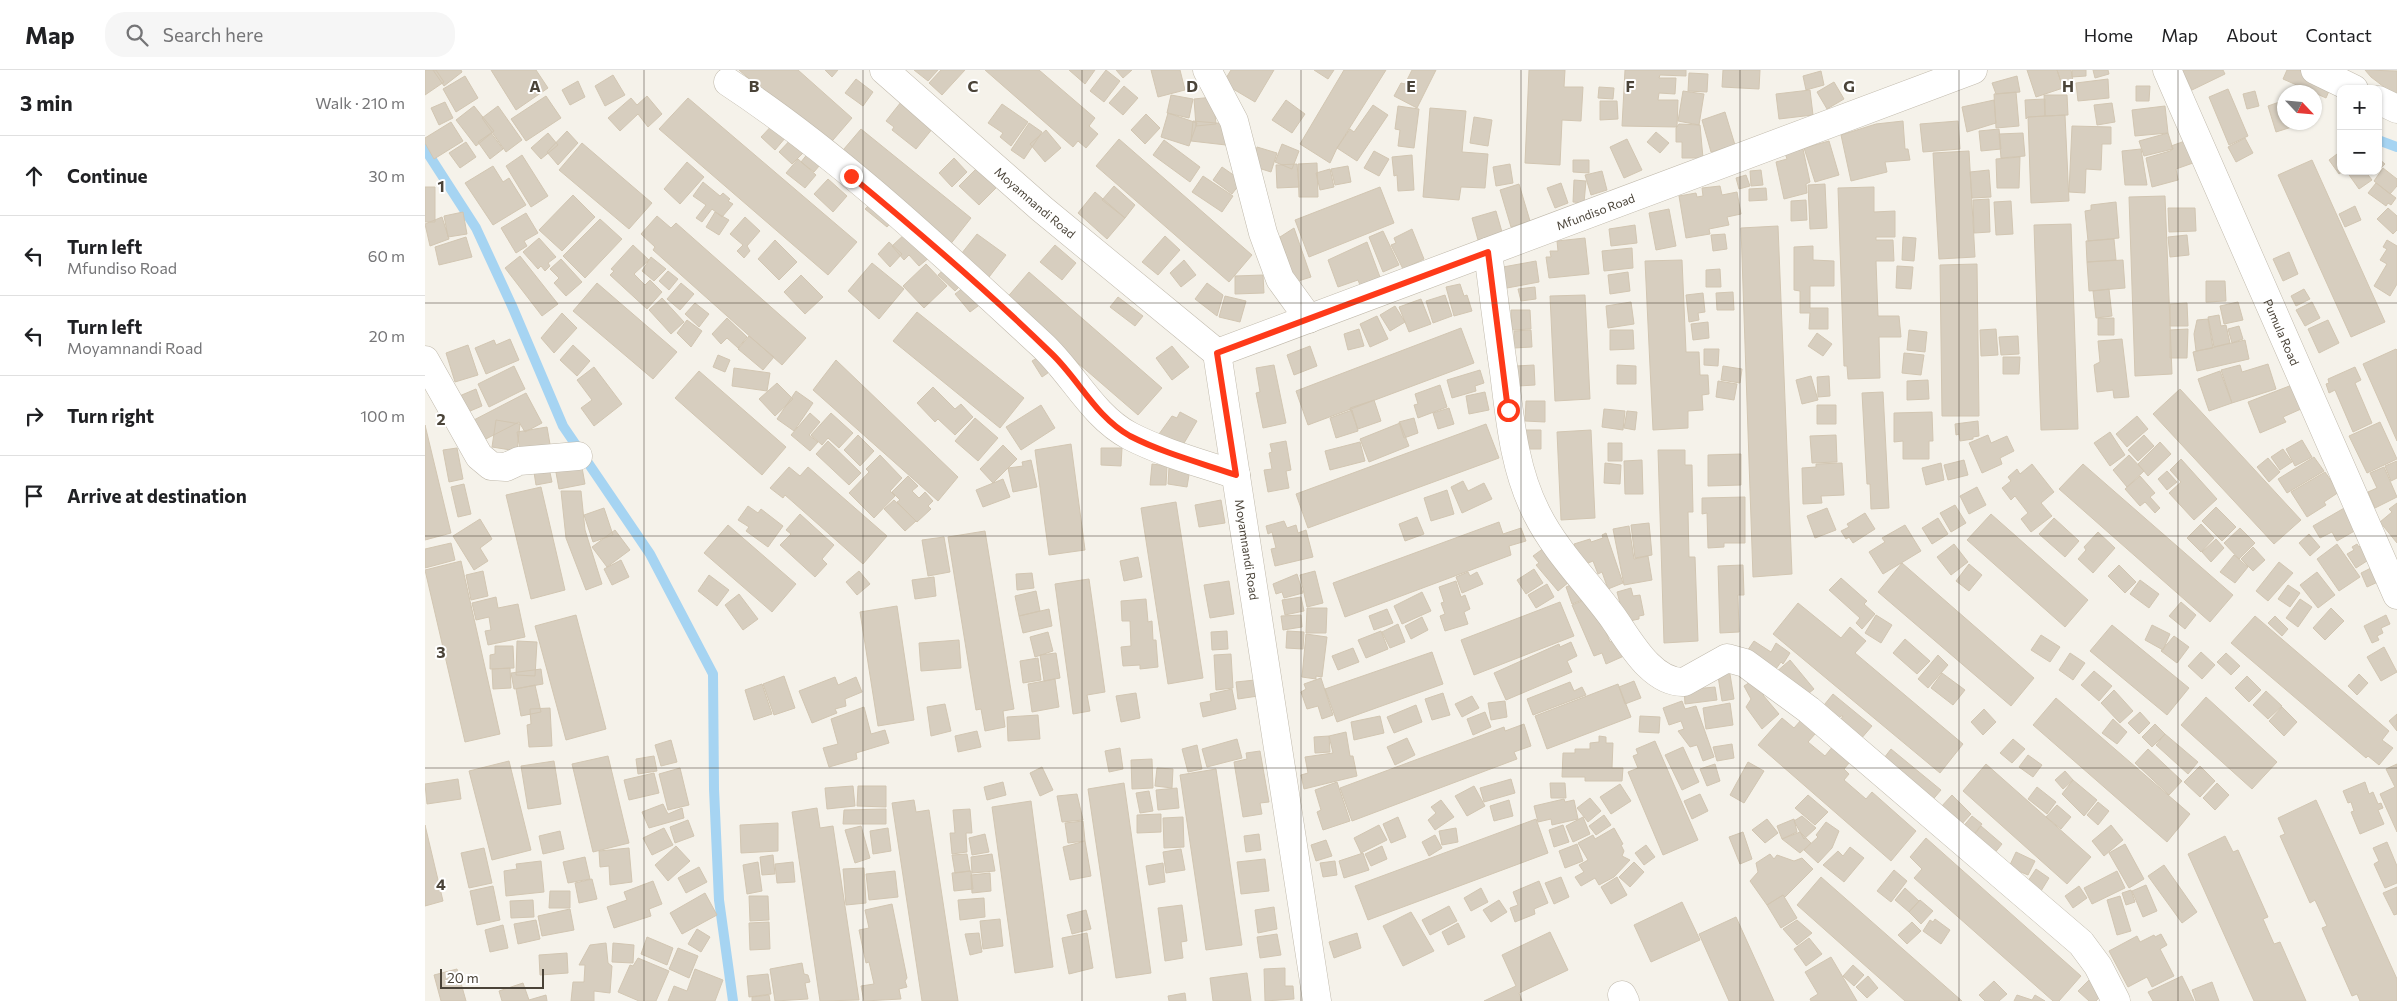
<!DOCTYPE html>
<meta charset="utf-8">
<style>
:root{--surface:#fff;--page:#f6f6f6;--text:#202124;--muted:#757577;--line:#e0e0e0}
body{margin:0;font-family:Commissioner,sans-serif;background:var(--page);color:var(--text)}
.controls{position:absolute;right:15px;top:15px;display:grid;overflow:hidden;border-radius:10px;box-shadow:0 1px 4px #0004}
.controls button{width:45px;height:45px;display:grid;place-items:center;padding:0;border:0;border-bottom:1px solid var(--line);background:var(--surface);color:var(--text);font:25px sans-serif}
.compass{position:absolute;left:1852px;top:15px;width:45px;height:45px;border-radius:50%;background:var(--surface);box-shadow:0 1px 4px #0004;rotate:116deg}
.scale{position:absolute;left:15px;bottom:12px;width:104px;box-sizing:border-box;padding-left:5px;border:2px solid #4a4338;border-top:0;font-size:14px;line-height:18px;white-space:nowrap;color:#4a4338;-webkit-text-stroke:4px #fff;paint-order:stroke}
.stop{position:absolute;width:15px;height:15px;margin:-11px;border:4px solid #fe3a19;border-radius:50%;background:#fff}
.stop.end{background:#fe3a19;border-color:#fff;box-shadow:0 1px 5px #0008}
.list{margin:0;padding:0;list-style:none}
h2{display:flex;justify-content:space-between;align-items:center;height:65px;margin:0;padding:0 20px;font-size:21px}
h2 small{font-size:16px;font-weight:400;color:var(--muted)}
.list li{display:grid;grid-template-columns:32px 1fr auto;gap:15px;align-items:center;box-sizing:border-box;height:80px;padding:0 20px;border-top:1px solid var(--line)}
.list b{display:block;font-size:19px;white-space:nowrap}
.list p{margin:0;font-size:16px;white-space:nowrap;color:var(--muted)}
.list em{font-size:16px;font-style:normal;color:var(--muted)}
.icon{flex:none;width:28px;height:28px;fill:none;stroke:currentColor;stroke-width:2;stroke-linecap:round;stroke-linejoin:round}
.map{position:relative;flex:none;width:1972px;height:931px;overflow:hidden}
header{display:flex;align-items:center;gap:30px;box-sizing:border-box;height:70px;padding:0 25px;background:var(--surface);border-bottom:1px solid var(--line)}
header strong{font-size:24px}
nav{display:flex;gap:28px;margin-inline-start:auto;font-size:18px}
.search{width:350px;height:45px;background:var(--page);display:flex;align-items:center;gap:12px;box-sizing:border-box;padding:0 18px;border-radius:20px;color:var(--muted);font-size:19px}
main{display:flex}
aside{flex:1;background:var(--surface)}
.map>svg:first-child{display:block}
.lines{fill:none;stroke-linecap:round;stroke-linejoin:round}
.stream{stroke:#a6d4f2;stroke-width:10}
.building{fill:#d7cebf;stroke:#d2c6b2}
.minor-casing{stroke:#c1baac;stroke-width:29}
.minor{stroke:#fff;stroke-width:28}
.route{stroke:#fe3a19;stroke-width:6}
.grid{fill:none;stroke:#4a4338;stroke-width:1;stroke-opacity:0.55}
.labels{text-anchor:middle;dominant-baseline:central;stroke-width:4;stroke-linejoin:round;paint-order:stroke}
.street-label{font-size:12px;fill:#4a4338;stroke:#fff}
.grid-label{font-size:16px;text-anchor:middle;font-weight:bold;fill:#4a4338;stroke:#fff;stroke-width:4;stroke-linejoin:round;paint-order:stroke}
</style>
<header>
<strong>Map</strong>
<div class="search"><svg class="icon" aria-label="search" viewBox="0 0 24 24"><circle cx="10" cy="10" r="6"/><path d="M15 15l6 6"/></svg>Search here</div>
<nav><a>Home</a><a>Map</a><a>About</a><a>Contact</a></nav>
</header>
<main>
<aside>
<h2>3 min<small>Walk · 210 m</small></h2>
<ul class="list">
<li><svg class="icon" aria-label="ahead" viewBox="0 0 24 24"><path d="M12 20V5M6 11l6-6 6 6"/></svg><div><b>Continue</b></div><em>30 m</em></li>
<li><svg class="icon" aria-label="left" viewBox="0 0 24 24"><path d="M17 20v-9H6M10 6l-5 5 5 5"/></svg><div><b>Turn left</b><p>Mfundiso Road</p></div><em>60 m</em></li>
<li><svg class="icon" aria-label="left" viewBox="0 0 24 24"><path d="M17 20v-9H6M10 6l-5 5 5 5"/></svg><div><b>Turn left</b><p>Moyamnandi Road</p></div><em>20 m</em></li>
<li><svg class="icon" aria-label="right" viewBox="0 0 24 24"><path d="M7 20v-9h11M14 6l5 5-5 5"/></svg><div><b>Turn right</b></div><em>100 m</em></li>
<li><svg class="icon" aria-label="arrive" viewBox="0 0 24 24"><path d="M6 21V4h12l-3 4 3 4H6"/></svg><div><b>Arrive at destination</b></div></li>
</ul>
</aside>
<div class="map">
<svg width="1972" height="931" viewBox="0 0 1972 931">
<rect width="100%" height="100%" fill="#f5f2ea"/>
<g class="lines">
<!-- stream -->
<path class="stream" d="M 1953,70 L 1972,77
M 0,79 L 51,158 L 87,236 L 138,356 L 225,484 L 288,604 L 289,719 L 294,830 L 308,931"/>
</g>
<!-- building -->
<path class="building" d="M 0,0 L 11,0 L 19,12 L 0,25 Z
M 8,0 L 36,0 L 37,2 L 19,16 Z
M 66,0 L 111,0 L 123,18 L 91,40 Z
M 314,0 L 373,0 L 427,48 L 402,77 Z
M 400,0 L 413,0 L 407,7 Z
M 489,0 L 513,0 L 503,11 Z
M 516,0 L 540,0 L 517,25 L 504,13 Z
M 560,0 L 614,0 L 670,48 L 664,56 L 673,64 L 661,78 L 653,71 L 648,77 Z
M 644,0 L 670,0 L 660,14 Z
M 681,0 L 695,11 L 679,32 L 665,21 Z
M 691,0 L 707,0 L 698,8 Z
M 726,0 L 755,0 L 760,20 L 733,27 Z
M 806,0 L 849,0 L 830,32 L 798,13 Z
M 889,0 L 909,0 L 903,9 Z
M 919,0 L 961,0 L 912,78 L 905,93 L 875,74 Z
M 987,0 L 1011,0 L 992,38 L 969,26 L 976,13 L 980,14 Z
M 1104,0 L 1140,0 L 1139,17 L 1158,17 L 1156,51 L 1137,50 L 1135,95 L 1100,93 Z
M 1200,0 L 1261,0 L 1261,6 L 1235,5 L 1234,8 L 1251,8 L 1250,24 L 1234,23 L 1233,30 L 1253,30 L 1252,57 L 1197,56 Z
M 1298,0 L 1335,0 L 1334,19 L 1297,17 Z
M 1602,0 L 1632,0 L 1638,18 L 1611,27 Z
M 1632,0 L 1646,0 L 1648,11 L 1636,12 Z
M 1647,0 L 1661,0 L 1661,6 L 1647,7 Z
M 1668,0 L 1683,0 L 1684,4 L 1670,8 Z
M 1757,0 L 1798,0 L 1800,4 L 1767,20 Z
M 1862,0 L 1876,0 L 1907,14 L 1901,28 L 1858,9 Z
M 1940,0 L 1972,1 L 1972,27 L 1946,7 Z
M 1396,1 L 1399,15 L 1381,20 L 1378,6 Z
M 1264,3 L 1283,4 L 1282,22 L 1263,21 Z
M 188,5 L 200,25 L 180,36 L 170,16 Z
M 40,6 L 53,28 L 31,42 L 18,19 Z
M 1592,6 L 1595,22 L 1571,24 L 1567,13 Z
M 431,9 L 448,22 L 438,36 L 420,23 Z
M 1683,9 L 1684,28 L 1653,31 L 1651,13 Z
M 153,11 L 160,27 L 145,35 L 137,20 Z
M 1409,12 L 1419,29 L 1402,39 L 1392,22 Z
M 699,16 L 713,28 L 698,45 L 684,33 Z
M 1711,16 L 1725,16 L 1724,31 L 1711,31 Z
M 1174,17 L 1189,18 L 1188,29 L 1173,28 Z
M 1803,19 L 1823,66 L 1804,75 L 1784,27 Z
M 1385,20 L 1388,45 L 1354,49 L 1351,24 Z
M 1258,21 L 1279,24 L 1274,55 L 1253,51 Z
M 1830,21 L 1834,36 L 1822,39 L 1818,24 Z
M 1591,22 L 1594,56 L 1571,58 L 1569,24 Z
M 746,25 L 768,29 L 764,48 L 742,43 Z
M 1619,25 L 1642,25 L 1643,45 L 1620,46 Z
M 121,26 L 136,48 L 101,71 L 86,49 Z
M 222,26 L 237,44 L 223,57 L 213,44 L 195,61 L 183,48 L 206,28 L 212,35 Z
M 788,27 L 791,54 L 771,56 L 769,29 Z
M 263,28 L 432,172 L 403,205 L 234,59 Z
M 1620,29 L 1620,46 L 1603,47 L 1601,49 L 1600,30 Z
M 861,30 L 880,44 L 867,63 L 847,50 Z
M 1569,30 L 1571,53 L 1542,62 L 1537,37 Z
M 1860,30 L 1860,52 L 1869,52 L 1870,56 L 1851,62 L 1843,36 Z
M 1175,31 L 1192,31 L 1193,49 L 1175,50 Z
M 20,32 L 28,48 L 14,55 L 6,38 Z
M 476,32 L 508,58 L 491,79 L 467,60 L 469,57 L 461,51 Z
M 1687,33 L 1690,52 L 1672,55 L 1669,35 Z
M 577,34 L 603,52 L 586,76 L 575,67 L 578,63 L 563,53 Z
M 948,35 L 963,45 L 932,91 L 912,78 L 925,59 L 929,62 Z
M 49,36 L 69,61 L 51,76 L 31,50 Z
M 73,36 L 97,70 L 81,82 L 57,48 Z
M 973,36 L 994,39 L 989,78 L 973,76 L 975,60 L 970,59 Z
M 1740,36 L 1743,63 L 1710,66 L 1707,40 Z
M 1005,38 L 1041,41 L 1037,82 L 1063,84 L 1060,118 L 1036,117 L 1034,130 L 998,127 Z
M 1300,42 L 1310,75 L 1286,82 L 1277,50 Z
M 743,43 L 772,53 L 764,76 L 736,67 Z
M 721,44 L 735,58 L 720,74 L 706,60 Z
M 1640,45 L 1644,131 L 1606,133 L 1603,47 Z
M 1049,47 L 1067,50 L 1063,76 L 1045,73 Z
M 353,49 L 366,61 L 350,80 L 336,67 Z
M 768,51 L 803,54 L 801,75 L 766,71 Z
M 1478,51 L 1480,79 L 1483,79 L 1485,90 L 1460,92 L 1462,102 L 1426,111 L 1416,65 L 1451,54 Z
M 1533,51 L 1535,79 L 1498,82 L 1495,54 Z
M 26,52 L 38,71 L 9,89 L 0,73 L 0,68 Z
M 604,53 L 617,62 L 599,89 L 586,80 Z
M 1254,54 L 1275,55 L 1278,88 L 1257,88 L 1257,72 L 1251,72 L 1251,58 Z
M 1647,56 L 1686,57 L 1686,74 L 1677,74 L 1676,100 L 1661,99 L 1660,123 L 1644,122 Z
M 436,59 L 546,148 L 524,176 L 413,86 Z
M 1574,59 L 1576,79 L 1556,81 L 1554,61 Z
M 621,60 L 636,78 L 620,92 L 605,74 Z
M 142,61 L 153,73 L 133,95 L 122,82 Z
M 1231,62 L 1244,73 L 1235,83 L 1222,72 Z
M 66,63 L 78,79 L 65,89 L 53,72 Z
M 123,63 L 133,75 L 116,89 L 106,78 Z
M 1598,63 L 1600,86 L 1576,88 L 1574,64 Z
M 1743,63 L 1748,79 L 1719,86 L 1714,71 Z
M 368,67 L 381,80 L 367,94 L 354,82 Z
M 1820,68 L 1828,83 L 1811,92 L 1803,77 Z
M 694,69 L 827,185 L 804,212 L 671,96 Z
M 1202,69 L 1217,100 L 1199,108 L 1185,77 Z
M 739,70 L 775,97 L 765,112 L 728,85 Z
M 1404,71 L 1414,105 L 1390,112 L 1379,78 Z
M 1760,71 L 1768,93 L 1751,99 L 1753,110 L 1727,117 L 1721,88 L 1745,81 L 1748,79 L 1746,76 Z
M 41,72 L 51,87 L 35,98 L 24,83 Z
M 157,73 L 227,133 L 204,159 L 134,100 Z
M 857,74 L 874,81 L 867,99 L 850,92 Z
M 832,77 L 852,83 L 846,102 L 827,96 Z
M 387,78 L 400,89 L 389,102 L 376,92 Z
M 1378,79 L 1385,112 L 1381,114 L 1382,123 L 1359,129 L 1351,92 L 1362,89 L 1360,83 Z
M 1716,79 L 1722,115 L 1700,115 L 1697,81 Z
M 949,81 L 964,89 L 954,106 L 939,98 Z
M 1544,81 L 1550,187 L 1514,189 L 1508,83 Z
M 1916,81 L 1916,101 L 1918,101 L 1914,104 L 1904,90 Z
M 97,85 L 123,126 L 106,137 L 81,96 Z
M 987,85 L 989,120 L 973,121 L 972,105 L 969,106 L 967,87 Z
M 1595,87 L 1594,118 L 1572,118 L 1571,89 Z
M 529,88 L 542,102 L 527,117 L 514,103 Z
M 1953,88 L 1960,94 L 1953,101 Z
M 373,89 L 391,105 L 380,118 L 361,103 Z
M 1148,90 L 1164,90 L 1164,103 L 1148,102 Z
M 1887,90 L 1960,252 L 1926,267 L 1853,105 Z
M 262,92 L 279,107 L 255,134 L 239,119 Z
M 892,93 L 893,127 L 874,127 L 873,94 Z
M 872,94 L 874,117 L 852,118 L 851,95 Z
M 1085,94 L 1088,113 L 1071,116 L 1068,97 Z
M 68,96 L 78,112 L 84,108 L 101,135 L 68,155 L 40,113 Z
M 554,96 L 574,115 L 554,135 L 534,116 Z
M 923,96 L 926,112 L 910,115 L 906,99 Z
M 797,97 L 817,111 L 807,124 L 788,110 Z
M 1958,98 L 1972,109 L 1972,116 L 1965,124 L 1949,111 Z
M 905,99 L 909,117 L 895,120 L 891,103 Z
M 1336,100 L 1338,115 L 1326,116 L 1325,101 Z
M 1564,100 L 1566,127 L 1547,128 L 1545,102 Z
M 1177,101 L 1182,120 L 1166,125 L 1160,105 Z
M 1923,101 L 1940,101 L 1947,110 L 1934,119 L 1922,102 Z
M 1321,105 L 1325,116 L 1314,119 L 1311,108 Z
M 778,106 L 808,126 L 797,142 L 767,122 Z
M 403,109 L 422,126 L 408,142 L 389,124 Z
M 1149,110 L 1161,111 L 1159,133 L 1148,132 Z
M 278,112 L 295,126 L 298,123 L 305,129 L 303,131 L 308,134 L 297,147 L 287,139 L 277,152 L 271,148 L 281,135 L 268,126 Z
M 1136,113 L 1143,133 L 1130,138 L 1122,118 Z
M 1951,113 L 1971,128 L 1966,135 L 1963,133 L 1961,136 L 1943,123 Z
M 1094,114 L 1105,151 L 1086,157 L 1075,120 Z
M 1400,114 L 1402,158 L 1385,159 L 1383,115 Z
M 689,116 L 710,135 L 700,148 L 677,130 Z
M 1295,116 L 1297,125 L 1312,122 L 1316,144 L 1302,147 L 1304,155 L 1284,159 L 1285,164 L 1261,168 L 1254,126 L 1271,123 L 1272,127 L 1278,126 L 1277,118 Z
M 0,117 L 10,117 L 10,152 L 0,152 Z
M 955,117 L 969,153 L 884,187 L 870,150 Z
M 1449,117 L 1449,142 L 1470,141 L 1470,167 L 1451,167 L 1451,170 L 1468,170 L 1469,191 L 1451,191 L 1453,246 L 1474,246 L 1476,267 L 1454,267 L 1455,308 L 1423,309 L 1422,296 L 1419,296 L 1413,118 Z
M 1341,118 L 1342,130 L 1324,131 L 1324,119 Z
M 670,122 L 700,148 L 682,169 L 653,143 Z
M 148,125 L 170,147 L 137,181 L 114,160 Z
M 1740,126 L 1747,304 L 1710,306 L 1704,127 Z
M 451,128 L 472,146 L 462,157 L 440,139 Z
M 1564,129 L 1565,162 L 1549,163 L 1548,130 Z
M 1381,130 L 1382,150 L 1366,151 L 1366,131 Z
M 1586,131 L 1588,164 L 1571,165 L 1569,132 Z
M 1691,132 L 1694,168 L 1663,171 L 1660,141 L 1666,140 L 1666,135 Z
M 1930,136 L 1936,150 L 1920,157 L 1914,144 Z
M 1743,138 L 1770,138 L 1771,161 L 1744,162 Z
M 1963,138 L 1972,146 L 1972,160 L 1968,164 L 1952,149 Z
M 1244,139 L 1251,176 L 1231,180 L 1224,143 Z
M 1071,141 L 1077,162 L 1053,170 L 1047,148 Z
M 38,142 L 42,164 L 23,167 L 19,146 Z
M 290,142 L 304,150 L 294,165 L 281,157 Z
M 101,143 L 113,163 L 99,171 L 102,176 L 91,183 L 76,158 Z
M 232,146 L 246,158 L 251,153 L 381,268 L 357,295 L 228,180 L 230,177 L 216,164 Z
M 17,147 L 24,169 L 5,176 L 0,154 Z
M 320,147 L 335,161 L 322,176 L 325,181 L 319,188 L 312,181 L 318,175 L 305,164 Z
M 175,149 L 197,169 L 160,208 L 138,186 Z
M 1646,154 L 1653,359 L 1616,360 L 1609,155 Z
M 1210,155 L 1212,173 L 1186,176 L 1184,159 Z
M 1353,156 L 1367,504 L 1328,507 L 1316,158 Z
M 869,158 L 886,207 L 870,212 L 855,167 Z
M 987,159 L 999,189 L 978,199 L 966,175 L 971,173 L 969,168 Z
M 958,161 L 974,195 L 958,202 L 944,167 Z
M 482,162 L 505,187 L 494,196 L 484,185 L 479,190 L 467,176 Z
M 552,164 L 581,185 L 561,211 L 533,188 Z
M 1300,164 L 1302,179 L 1288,181 L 1286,165 Z
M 1762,165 L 1764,185 L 1745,187 L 1743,167 Z
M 740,166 L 755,180 L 733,205 L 717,192 Z
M 41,167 L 47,187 L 14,195 L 10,177 Z
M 1478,167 L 1491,168 L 1489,191 L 1477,190 Z
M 114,168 L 131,187 L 123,193 L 125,196 L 120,201 L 116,196 L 113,199 L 98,182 Z
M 1160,168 L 1164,204 L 1124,208 L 1121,187 L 1126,187 L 1125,181 L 1133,181 L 1132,171 Z
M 1689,169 L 1691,190 L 1662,192 L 1661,171 Z
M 350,170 L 372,192 L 354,210 L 333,189 Z
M 1962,170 L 1972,176 L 1972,214 L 1965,226 L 1949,216 L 1962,194 L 1955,190 L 1962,179 L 1958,177 Z
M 464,172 L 477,184 L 465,197 L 453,184 Z
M 942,172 L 955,207 L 935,215 L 933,210 L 913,217 L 903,190 Z
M 208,175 L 224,190 L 209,204 L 220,215 L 225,210 L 237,222 L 222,239 L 185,205 L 189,201 L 186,199 Z
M 630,175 L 651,193 L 637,210 L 615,192 Z
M 1388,176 L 1388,190 L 1409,191 L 1409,216 L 1385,216 L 1385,238 L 1403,238 L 1403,259 L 1384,259 L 1385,243 L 1375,243 L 1375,221 L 1369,220 L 1369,177 Z
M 1207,178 L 1208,198 L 1179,201 L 1177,181 Z
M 1864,182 L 1873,204 L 1858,211 L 1848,189 Z
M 95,186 L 133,234 L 117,246 L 80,198 Z
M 226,187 L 241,199 L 229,211 L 217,201 Z
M 136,189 L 157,212 L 141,226 L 129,213 L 134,208 L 125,199 Z
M 759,190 L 771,205 L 756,217 L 745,203 Z
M 1257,190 L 1261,282 L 1274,282 L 1275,305 L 1283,305 L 1284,324 L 1277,325 L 1278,340 L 1263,341 L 1263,358 L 1228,360 L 1220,191 Z
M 1698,190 L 1700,218 L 1664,221 L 1662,192 Z
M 1111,191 L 1114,212 L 1082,218 L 1078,197 Z
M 447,193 L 479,219 L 454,249 L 423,221 Z
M 526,193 L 542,209 L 530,221 L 513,205 Z
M 501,194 L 522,216 L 499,238 L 478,216 Z
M 1552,194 L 1554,346 L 1517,346 L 1515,195 Z
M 1472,196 L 1488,197 L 1486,219 L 1471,218 Z
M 1295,199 L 1296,217 L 1281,217 L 1281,200 Z
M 243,201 L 253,209 L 244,220 L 234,211 Z
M 604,202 L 737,318 L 713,345 L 580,230 Z
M 1203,202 L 1205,221 L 1185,224 L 1183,205 Z
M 376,205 L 398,227 L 380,244 L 359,222 Z
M 838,205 L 839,223 L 810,224 L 810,206 Z
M 547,211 L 561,230 L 545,242 L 530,224 Z
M 1781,211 L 1800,211 L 1801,231 L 1781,232 Z
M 172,213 L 252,282 L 228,309 L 148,241 Z
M 256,213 L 269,224 L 255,240 L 242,229 Z
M 782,213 L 798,225 L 792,246 L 770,229 Z
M 1035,214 L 1039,226 L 1042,225 L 1047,241 L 1029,246 L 1021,217 Z
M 1110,217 L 1111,229 L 1096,231 L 1093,219 Z
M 1684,219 L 1687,246 L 1671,248 L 1668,221 Z
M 1879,219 L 1885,229 L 1871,236 L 1866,226 Z
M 1308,222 L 1309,240 L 1292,240 L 1291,223 Z
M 1278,223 L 1280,242 L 1273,243 L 1274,250 L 1264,252 L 1261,225 Z
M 1020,225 L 1027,246 L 1008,253 L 1001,231 Z
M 1160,225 L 1165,329 L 1130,331 L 1125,226 Z
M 800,226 L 821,231 L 815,252 L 794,247 Z
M 693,227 L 718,246 L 710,256 L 685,237 Z
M 237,228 L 259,252 L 246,264 L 224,240 Z
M 996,229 L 1006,254 L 984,262 L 974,237 Z
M 1206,232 L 1209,254 L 1183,258 L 1181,236 Z
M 1813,232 L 1818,250 L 1799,254 L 1795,236 Z
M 1887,232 L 1895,248 L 1880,256 L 1871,240 Z
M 270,233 L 284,244 L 274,257 L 260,244 Z
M 1762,233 L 1763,256 L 1745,256 L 1745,234 Z
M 970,236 L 980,252 L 965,261 L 955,245 Z
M 1086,240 L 1105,240 L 1106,259 L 1087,260 Z
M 492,242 L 599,328 L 575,358 L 468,271 Z
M 137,243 L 152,258 L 129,283 L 116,268 Z
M 1794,245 L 1796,256 L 1801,255 L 1805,273 L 1789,277 L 1783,247 Z
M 952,246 L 963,269 L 945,277 L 935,254 Z
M 302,248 L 322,267 L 313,278 L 302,268 L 296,274 L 287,264 Z
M 1673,248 L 1689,248 L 1689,265 L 1673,265 Z
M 1783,249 L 1788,278 L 1771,281 L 1769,264 L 1772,250 Z
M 262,250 L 277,261 L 266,277 L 252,263 Z
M 1903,250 L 1914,273 L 1894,283 L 1883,259 Z
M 1283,252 L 1284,268 L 1268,270 L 1266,254 Z
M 1814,256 L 1818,269 L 1807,273 L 1803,259 Z
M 1036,258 L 1049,293 L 883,355 L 871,321 Z
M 934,259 L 939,276 L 923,280 L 919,264 Z
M 1571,259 L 1573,285 L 1556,286 L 1555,260 Z
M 1763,259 L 1762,288 L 1745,288 L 1745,260 Z
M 1106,260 L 1107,277 L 1089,278 L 1089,261 Z
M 1185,260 L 1208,260 L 1209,279 L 1185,280 Z
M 1484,260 L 1502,262 L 1500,282 L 1482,280 Z
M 1392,263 L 1407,274 L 1398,286 L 1383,276 Z
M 324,266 L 349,287 L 338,300 L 313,279 Z
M 1593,266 L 1594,284 L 1576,285 L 1574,267 Z
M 85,269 L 94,290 L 61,304 L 50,278 L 69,270 L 71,275 Z
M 1697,269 L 1704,327 L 1689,328 L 1688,320 L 1672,322 L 1669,295 L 1675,292 L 1673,271 Z
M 1820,270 L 1824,289 L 1772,301 L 1768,282 Z
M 43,275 L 53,305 L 30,312 L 21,283 Z
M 148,275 L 165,291 L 152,306 L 135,290 Z
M 747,276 L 764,297 L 747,310 L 731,288 Z
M 885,276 L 892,296 L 869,305 L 862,285 Z
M 1279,279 L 1294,279 L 1293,296 L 1279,295 Z
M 1971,279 L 1972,280 L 1972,371 L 1938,294 Z
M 620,283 L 630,298 L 617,307 L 607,291 Z
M 1479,283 L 1499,285 L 1496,305 L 1477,303 Z
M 293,285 L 305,290 L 300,302 L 288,297 Z
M 1578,287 L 1595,287 L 1594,304 L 1578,304 Z
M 411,290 L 533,407 L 513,431 L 388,320 Z
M 1843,294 L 1851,319 L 1807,333 L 1796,300 L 1815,295 L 1817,302 Z
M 849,295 L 861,353 L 838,358 L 831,323 L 835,322 L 831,298 Z
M 1109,295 L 1110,315 L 1093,316 L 1091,296 Z
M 1192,295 L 1211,296 L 1211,314 L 1192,314 Z
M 89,296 L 100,319 L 64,337 L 53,314 Z
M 1298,296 L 1317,299 L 1315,313 L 1296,310 Z
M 169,297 L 197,334 L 169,356 L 156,338 L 167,330 L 152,310 Z
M 1930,297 L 1936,310 L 1930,313 L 1947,353 L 1928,362 L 1910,320 L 1904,323 L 1901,314 L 1904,313 L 1903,309 Z
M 309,298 L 345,303 L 342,321 L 307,316 Z
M 1055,300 L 1059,313 L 1050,316 L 1051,321 L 1027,328 L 1022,310 Z
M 274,301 L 361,377 L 337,405 L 250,328 Z
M 1795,301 L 1807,333 L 1784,341 L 1773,309 Z
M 1386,306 L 1393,330 L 1377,334 L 1371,310 Z
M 1404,306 L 1405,326 L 1393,327 L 1392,307 Z
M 1503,310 L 1504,329 L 1482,330 L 1482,311 Z
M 1293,311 L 1312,314 L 1309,330 L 1291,327 Z
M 352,313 L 368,329 L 350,346 L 334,329 Z
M 1015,315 L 1022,337 L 993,348 L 989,335 L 993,334 L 990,324 Z
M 1867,315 L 1876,339 L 1858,347 L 1861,352 L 1835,363 L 1823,332 Z
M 508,317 L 530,339 L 536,334 L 548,347 L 530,365 L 513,349 L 510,352 L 492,333 Z
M 51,319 L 57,336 L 38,344 L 32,327 Z
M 1755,319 L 1876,450 L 1849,474 L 1728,344 Z
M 371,321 L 388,333 L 369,361 L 352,349 Z
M 1060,322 L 1064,340 L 1044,344 L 1041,326 Z
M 1458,322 L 1464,438 L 1446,439 L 1445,414 L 1442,414 L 1437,323 Z
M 101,323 L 117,353 L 100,362 L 94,352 L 55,372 L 45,352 Z
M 949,330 L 956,351 L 933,359 L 925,338 Z
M 1101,331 L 1120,331 L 1120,352 L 1100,351 Z
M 616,335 L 630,358 L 596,380 L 581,357 Z
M 1392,335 L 1411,335 L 1411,354 L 1392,354 Z
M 1024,338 L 1029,354 L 1013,359 L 1008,343 Z
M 1179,339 L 1200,341 L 1198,360 L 1177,357 Z
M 927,340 L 933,361 L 911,368 L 905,348 Z
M 1202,341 L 1212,342 L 1210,360 L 1199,358 Z
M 755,342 L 772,351 L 755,380 L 734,364 L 747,346 L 752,348 Z
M 1507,342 L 1508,371 L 1504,371 L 1504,389 L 1478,389 L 1478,371 L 1469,372 L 1469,343 Z
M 385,343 L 395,352 L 384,365 L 393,372 L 385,381 L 366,365 Z
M 406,343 L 428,363 L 414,378 L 403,368 L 397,375 L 386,365 Z
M 1712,346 L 1723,359 L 1702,377 L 1691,364 Z
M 550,348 L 573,368 L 553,391 L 530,371 Z
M 989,348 L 993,363 L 979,368 L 974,352 Z
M 71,350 L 95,354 L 92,381 L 67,377 Z
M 1553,351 L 1554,366 L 1548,367 L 1548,369 L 1535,371 L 1534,364 L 1531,365 L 1530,354 Z
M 1955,352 L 1972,389 L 1942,403 L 1924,366 Z
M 975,353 L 984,376 L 944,392 L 935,369 Z
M 1061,354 L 1074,388 L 883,458 L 871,424 Z
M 0,355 L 26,463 L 0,470 Z
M 122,357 L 126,380 L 96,386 L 92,362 Z
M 1097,360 L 1116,360 L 1116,379 L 1097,379 Z
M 1166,360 L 1170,448 L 1136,450 L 1132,362 Z
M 1685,362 L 1700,385 L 1685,396 L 1669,373 Z
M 433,365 L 449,381 L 435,396 L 419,380 Z
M 1411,365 L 1412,392 L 1387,393 L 1385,366 Z
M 1563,365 L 1566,373 L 1582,366 L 1589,381 L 1575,388 L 1577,394 L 1557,403 L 1544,373 Z
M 1719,365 L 1729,376 L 1713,391 L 1703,380 Z
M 1877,370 L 1887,387 L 1870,396 L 1861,379 Z
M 403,371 L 436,403 L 424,415 L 391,384 Z
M 861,371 L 866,400 L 861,401 L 864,418 L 843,422 L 839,400 L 847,399 L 844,383 L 847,382 L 845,374 Z
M 935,372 L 940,391 L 905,400 L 900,381 Z
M 1735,372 L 1746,384 L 1723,406 L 1713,394 Z
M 1183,373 L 1197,373 L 1197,391 L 1183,391 Z
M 646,374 L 660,480 L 624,485 L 610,380 Z
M 578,375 L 592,389 L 568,413 L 555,399 Z
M 32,378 L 38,409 L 24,412 L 18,380 Z
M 676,378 L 697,378 L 696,396 L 676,395 Z
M 1858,379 L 1867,392 L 1855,400 L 1846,387 Z
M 1233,380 L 1260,380 L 1260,395 L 1267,395 L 1268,442 L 1263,442 L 1264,487 L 1270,487 L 1273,571 L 1239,573 Z
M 1316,384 L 1316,415 L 1283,416 L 1283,385 Z
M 455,385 L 477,408 L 465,421 L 470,426 L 449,448 L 424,423 L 444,402 L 441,399 Z
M 1704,385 L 1719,401 L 1702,417 L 1688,400 Z
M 1889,387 L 1899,401 L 1862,423 L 1853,409 Z
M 1843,388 L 1855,402 L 1844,412 L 1832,397 Z
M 1756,389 L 1792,429 L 1769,450 L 1744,423 L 1756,412 L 1745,400 Z
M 606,390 L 612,417 L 588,422 L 583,398 L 598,396 L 597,392 Z
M 1217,390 L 1218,424 L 1200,424 L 1199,391 Z
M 1539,390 L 1543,405 L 1523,410 L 1519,395 Z
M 1972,391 L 1972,408 L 1966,411 L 1960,396 Z
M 156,392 L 160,414 L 134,419 L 130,397 Z
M 123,393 L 127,412 L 111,415 L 108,396 Z
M 1180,393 L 1196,395 L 1195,414 L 1179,413 Z
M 1417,393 L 1419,425 L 1396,426 L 1397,433 L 1378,434 L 1377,398 L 1391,397 L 1391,394 Z
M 1516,393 L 1519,410 L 1501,415 L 1497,398 Z
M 727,394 L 742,396 L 741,415 L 725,415 Z
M 1607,394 L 1629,422 L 1616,433 L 1627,446 L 1606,462 L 1596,449 L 1603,443 L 1590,426 L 1586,430 L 1577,418 L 1586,411 L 1583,407 L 1592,399 L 1595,404 Z
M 1658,394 L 1808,525 L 1785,552 L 1634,419 Z
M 364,397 L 375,406 L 383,397 L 462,466 L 438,494 L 360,425 L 358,428 L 345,418 Z
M 744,397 L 765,399 L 762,417 L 743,414 Z
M 1959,397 L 1972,427 L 1950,438 L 1943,422 L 1952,418 L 1945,403 Z
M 1742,401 L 1752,412 L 1742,420 L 1733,409 Z
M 1900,402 L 1914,422 L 1899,432 L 1901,435 L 1882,447 L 1866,422 Z
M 483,406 L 493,416 L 487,421 L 494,428 L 500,422 L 508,431 L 503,436 L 506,439 L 492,452 L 472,432 L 475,430 L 467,422 Z
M 1715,406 L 1730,423 L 1725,427 L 1735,438 L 1730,443 L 1720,432 L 1715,436 L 1700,419 Z
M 578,409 L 585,427 L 558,437 L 551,420 Z
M 1038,411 L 1043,421 L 1059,413 L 1067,429 L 1037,443 L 1026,417 Z
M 39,414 L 46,444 L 33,447 L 26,417 Z
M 116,417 L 140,520 L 106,529 L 81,425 Z
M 1552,417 L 1561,435 L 1544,444 L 1535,426 Z
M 1022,420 L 1029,444 L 1006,451 L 999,428 Z
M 136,421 L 156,421 L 160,460 L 177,514 L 161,520 L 141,468 Z
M 1320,427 L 1320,473 L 1299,473 L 1299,477 L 1283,478 L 1282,443 L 1277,444 L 1277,428 Z
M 469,430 L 491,451 L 480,461 L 459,439 Z
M 796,430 L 800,453 L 774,457 L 770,435 Z
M 751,432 L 778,608 L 743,614 L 716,438 Z
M 1972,433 L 1972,473 L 1955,452 L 1967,442 L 1964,439 Z
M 1530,435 L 1541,453 L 1526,462 L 1515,443 Z
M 323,436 L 333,443 L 336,439 L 358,456 L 343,477 L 321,461 L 324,457 L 313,450 Z
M 1791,437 L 1811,457 L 1797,471 L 1777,451 Z
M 1921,437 L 1933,459 L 1912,471 L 1907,462 L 1895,468 L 1888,456 Z
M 179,438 L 188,465 L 168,472 L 159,445 Z
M 1402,438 L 1411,460 L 1390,468 L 1382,446 Z
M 1440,443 L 1450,459 L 1428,473 L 1424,467 L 1421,469 L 1416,461 L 1424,457 L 1422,454 Z
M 375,444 L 409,475 L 397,489 L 402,494 L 390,507 L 355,475 L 366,464 L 361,460 Z
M 1566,444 L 1663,530 L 1640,557 L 1542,470 Z
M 992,447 L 999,464 L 980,471 L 974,454 Z
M 1513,448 L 1523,464 L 1507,474 L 1497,458 Z
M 1629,448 L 1654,471 L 1640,487 L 1614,464 Z
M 55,449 L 67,469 L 55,478 L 63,491 L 49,500 L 28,466 Z
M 859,451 L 862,458 L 871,455 L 873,463 L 881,460 L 888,487 L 850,496 L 846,479 L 851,478 L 847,462 L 843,464 L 841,456 Z
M 1074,452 L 1078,464 L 1096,458 L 1101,471 L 1084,476 L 1086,485 L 920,547 L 908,513 Z
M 1224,453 L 1227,485 L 1210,488 L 1206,455 Z
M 1776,454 L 1789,468 L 1776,482 L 1762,468 Z
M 303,455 L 371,514 L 347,542 L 279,483 Z
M 1480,455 L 1496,481 L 1458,504 L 1444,482 L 1460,472 L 1457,468 Z
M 1204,456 L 1209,489 L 1223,486 L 1227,510 L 1199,515 L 1188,459 Z
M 1815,458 L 1830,473 L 1814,489 L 1799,473 Z
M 190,460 L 205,480 L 182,497 L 167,477 Z
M 560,461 L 589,639 L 578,641 L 580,657 L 560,661 L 556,639 L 551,640 L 523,467 Z
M 1673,462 L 1690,478 L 1668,503 L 1653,489 L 1661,480 L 1659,477 Z
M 1181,463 L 1198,513 L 1183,519 L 1177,502 L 1173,504 L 1168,491 L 1156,496 L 1149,474 L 1165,469 L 1166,472 L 1178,468 L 1177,465 Z
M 1884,464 L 1895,477 L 1885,486 L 1874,473 Z
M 519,467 L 525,502 L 503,506 L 497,470 Z
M 1791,469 L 1799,478 L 1786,492 L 1777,482 Z
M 26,473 L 30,490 L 0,498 L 0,479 Z
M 1529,474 L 1543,492 L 1526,505 L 1512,487 Z
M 1912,474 L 1935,507 L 1914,521 L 1892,489 Z
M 1932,474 L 1934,477 L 1936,475 L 1945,489 L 1931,498 L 1922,484 L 1929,480 L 1927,477 Z
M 1828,477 L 1840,490 L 1828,501 L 1816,489 Z
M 1119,478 L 1149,508 L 1133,521 L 1111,495 L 1114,493 L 1108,486 Z
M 1809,485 L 1823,497 L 1810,513 L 1795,502 Z
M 713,487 L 717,507 L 699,511 L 695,491 Z
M 196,490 L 204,507 L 187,515 L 179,499 Z
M 36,491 L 75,664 L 40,672 L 0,500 Z
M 1854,492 L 1868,503 L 1843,531 L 1831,521 Z
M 1477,493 L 1609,608 L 1586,636 L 1453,522 Z
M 1544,494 L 1557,505 L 1544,521 L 1531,511 Z
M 1318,495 L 1319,525 L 1313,525 L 1314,562 L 1295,563 L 1293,496 Z
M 1694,495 L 1711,512 L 1700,523 L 1683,506 Z
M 1948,497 L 1955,511 L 1942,517 L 1936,503 Z
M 1109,499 L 1118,513 L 1101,524 L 1092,510 Z
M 58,501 L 63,526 L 46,530 L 41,505 Z
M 434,501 L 445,514 L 432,525 L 421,512 Z
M 890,501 L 898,533 L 882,537 L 875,505 Z
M 1043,502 L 1045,506 L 1052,502 L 1058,514 L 1037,523 L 1031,507 Z
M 1892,502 L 1910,525 L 1893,538 L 1875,515 Z
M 607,503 L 609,518 L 592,520 L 591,504 Z
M 872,504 L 878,523 L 859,528 L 857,522 L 851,524 L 848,514 Z
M 284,505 L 304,520 L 292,536 L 273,521 Z
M 509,507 L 511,526 L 490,529 L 487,510 Z
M 1416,508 L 1442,531 L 1439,534 L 1450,544 L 1437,559 L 1431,553 L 1435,548 L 1404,520 Z
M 664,509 L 680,622 L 662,625 L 665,641 L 648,644 L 630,514 Z
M 1715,510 L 1734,524 L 1724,538 L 1705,524 Z
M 804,511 L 809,544 L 785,548 L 779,515 Z
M 1031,511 L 1036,527 L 1040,525 L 1045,539 L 1039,542 L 1043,554 L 1020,561 L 1015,546 L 1020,544 L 1016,533 L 1019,532 L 1014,517 Z
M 1155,511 L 1162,528 L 1147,534 L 1141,517 Z
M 1122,514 L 1129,527 L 1111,538 L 1103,525 Z
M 1863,515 L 1875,523 L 1865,537 L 1853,529 Z
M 1206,518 L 1208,526 L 1215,525 L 1219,545 L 1214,546 L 1214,549 L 1200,552 L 1192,522 Z
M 611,521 L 615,541 L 594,546 L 590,526 Z
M 997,522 L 1006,541 L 977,554 L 969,536 Z
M 314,524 L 333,549 L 318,560 L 300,535 Z
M 71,527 L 73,538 L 93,534 L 100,567 L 63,575 L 60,561 L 66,560 L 64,547 L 51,550 L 47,533 Z
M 876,527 L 879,541 L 860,545 L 857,530 Z
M 1167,527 L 1185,572 L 1192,569 L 1199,586 L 1181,594 L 1177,583 L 1169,586 L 1147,535 Z
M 721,529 L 723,552 L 727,551 L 728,570 L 731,570 L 733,597 L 715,599 L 715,595 L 698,596 L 696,577 L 706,576 L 705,551 L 697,551 L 696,531 Z
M 1875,529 L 1887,537 L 1873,557 L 1861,548 Z
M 1135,532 L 1149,566 L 1049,605 L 1036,570 Z
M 1756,532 L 1771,545 L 1760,559 L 1744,546 Z
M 1373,533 L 1416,568 L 1425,557 L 1441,571 L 1430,583 L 1538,674 L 1515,703 L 1348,564 Z
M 472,536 L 489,650 L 453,656 L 435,542 Z
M 882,538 L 902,538 L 901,563 L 881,563 Z
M 1906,538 L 1919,551 L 1900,570 L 1888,558 Z
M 624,539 L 627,556 L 598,563 L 594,546 Z
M 962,539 L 968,553 L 949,560 L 944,546 Z
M 151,545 L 181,659 L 141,670 L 110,556 Z
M 876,545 L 877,557 L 858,560 L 856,546 Z
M 1451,545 L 1467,555 L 1456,573 L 1440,563 Z
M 1961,545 L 1965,554 L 1956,558 L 1958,563 L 1952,566 L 1954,570 L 1947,573 L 1939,556 Z
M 1830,546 L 1964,661 L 1957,670 L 1968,678 L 1954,695 L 1943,686 L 1941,688 L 1806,573 Z
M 1850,546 L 1863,559 L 1857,566 L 1843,553 Z
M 997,547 L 1003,560 L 986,569 L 980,556 Z
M 973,554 L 980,572 L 965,578 L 957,562 Z
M 1687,555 L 1764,618 L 1742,645 L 1665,581 Z
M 1727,555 L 1745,564 L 1738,580 L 1720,570 Z
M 802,561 L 803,579 L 787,580 L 786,562 Z
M 862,561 L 879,562 L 878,579 L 861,578 Z
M 956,561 L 963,579 L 941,588 L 933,570 Z
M 623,562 L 628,581 L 610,587 L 605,567 Z
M 881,564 L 902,567 L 897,607 L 891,606 L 891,609 L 877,607 Z
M 1616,565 L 1635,577 L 1625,592 L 1606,580 Z
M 1749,566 L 1764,577 L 1752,593 L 1736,581 Z
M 1480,569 L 1505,591 L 1492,604 L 1468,583 Z
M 534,570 L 536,598 L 496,601 L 494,573 Z
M 92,571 L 112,572 L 110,606 L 91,605 Z
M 1329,571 L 1346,582 L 1351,573 L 1365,583 L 1358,594 L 1356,592 L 1348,603 L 1320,584 Z
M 1146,572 L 1152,586 L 1142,591 L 1147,602 L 1081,630 L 1069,603 L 1134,574 L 1135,577 Z
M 70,576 L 88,576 L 89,598 L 65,599 L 65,585 L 70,584 Z
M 1959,577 L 1972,602 L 1956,611 L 1942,587 Z
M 928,578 L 934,592 L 913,600 L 907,586 Z
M 1007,582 L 1018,614 L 912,652 L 900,619 Z
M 1776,582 L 1790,595 L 1777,609 L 1763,596 Z
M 631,583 L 635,608 L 619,611 L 615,585 Z
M 1645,583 L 1660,593 L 1648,610 L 1634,600 Z
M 1801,583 L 1815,596 L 1806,605 L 1792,592 Z
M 806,584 L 808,618 L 791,620 L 789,585 Z
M 1513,585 L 1523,595 L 1503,618 L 1493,609 Z
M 613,588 L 616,610 L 598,613 L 595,591 Z
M 1365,590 L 1389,619 L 1378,628 L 1350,603 Z
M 85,598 L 86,618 L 68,619 L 67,599 Z
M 1304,598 L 1309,629 L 1297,631 L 1292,600 Z
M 116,599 L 118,614 L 89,619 L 86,603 Z
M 1669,601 L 1687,616 L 1674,631 L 1656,615 Z
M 1517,603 L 1540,620 L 1528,635 L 1506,618 Z
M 1934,604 L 1943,613 L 1932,625 L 1923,616 Z
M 359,606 L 370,638 L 349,645 L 338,614 Z
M 1822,606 L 1836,620 L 1824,632 L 1810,618 Z
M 410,607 L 413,615 L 431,607 L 437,622 L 420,629 L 421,636 L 410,639 L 412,643 L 387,653 L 374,621 Z
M 1333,607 L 1343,619 L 1338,625 L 1354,644 L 1337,659 L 1321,637 L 1326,629 L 1319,616 Z
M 896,608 L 908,645 L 897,649 L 893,636 L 882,639 L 876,622 L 881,619 L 879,614 Z
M 630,609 L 634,637 L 607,642 L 603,614 Z
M 830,610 L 833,626 L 813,629 L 811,612 Z
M 1209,611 L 1216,628 L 1200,634 L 1194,617 Z
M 1145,612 L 1149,621 L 1157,617 L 1161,625 L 1108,645 L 1102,629 Z
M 337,614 L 347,644 L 329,650 L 320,620 Z
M 1193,614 L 1206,647 L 1122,679 L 1110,646 Z
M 110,615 L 116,642 L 96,646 L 91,619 Z
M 1290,617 L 1292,630 L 1260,634 L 1259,620 Z
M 807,619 L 811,639 L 778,647 L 775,633 L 786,631 L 785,624 Z
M 1689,620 L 1708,641 L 1695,653 L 1676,633 Z
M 1841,621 L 1857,636 L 1843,649 L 1828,635 Z
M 711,623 L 715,648 L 696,652 L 691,626 Z
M 1018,623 L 1025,645 L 1007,650 L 1000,629 Z
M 1408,624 L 1447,656 L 1435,670 L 1414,652 L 1418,646 L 1416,646 L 1410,652 L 1395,640 Z
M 1047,626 L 1054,638 L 1037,647 L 1030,634 Z
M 1781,627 L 1852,692 L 1827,719 L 1756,655 Z
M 1631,628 L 1765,744 L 1742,772 L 1608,655 Z
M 1080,631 L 1082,647 L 1066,650 L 1063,633 Z
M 1257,631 L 1260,639 L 1271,636 L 1289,687 L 1278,691 L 1272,675 L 1265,677 L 1253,661 L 1259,659 L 1256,651 L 1244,655 L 1238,638 Z
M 1305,633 L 1308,655 L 1281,659 L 1278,638 Z
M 520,634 L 526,661 L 506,666 L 502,637 Z
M 991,635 L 997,652 L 969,663 L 962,647 Z
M 439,637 L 446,664 L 460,660 L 464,673 L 431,683 L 432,689 L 404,697 L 398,678 L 413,674 L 406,649 Z
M 1857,637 L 1872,652 L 1859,666 L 1844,651 Z
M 125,638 L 127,676 L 104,677 L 102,655 L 106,654 L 105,639 Z
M 1559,639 L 1571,652 L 1558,665 L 1546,652 Z
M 1060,642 L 1066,657 L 1048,665 L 1042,649 Z
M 1383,642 L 1398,655 L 1383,672 L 1400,686 L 1413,670 L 1430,686 L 1419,699 L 1424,704 L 1419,710 L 1441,729 L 1447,722 L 1491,761 L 1466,791 L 1333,675 L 1357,648 L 1369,658 Z
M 1715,642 L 1725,653 L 1714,664 L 1703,653 Z
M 1972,644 L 1972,661 L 1964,651 Z
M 613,645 L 615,669 L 583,671 L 582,647 Z
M 955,646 L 959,663 L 929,670 L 926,652 Z
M 1215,646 L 1235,647 L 1234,663 L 1214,662 Z
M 1688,649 L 1702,662 L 1692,674 L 1677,663 Z
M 1099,654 L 1106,676 L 1089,682 L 1092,689 L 927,751 L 915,718 L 1079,657 L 1080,661 Z
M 1730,654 L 1740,664 L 1727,677 L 1717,667 Z
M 552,661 L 556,677 L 533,682 L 530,666 Z
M 921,662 L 925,686 L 928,686 L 932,706 L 879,719 L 876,705 L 883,703 L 880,687 L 908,683 L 904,666 Z
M 1740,664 L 1773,692 L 1763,704 L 1731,675 Z
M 904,666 L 905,682 L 890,683 L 889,667 Z
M 1174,666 L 1181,667 L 1181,673 L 1188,673 L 1187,698 L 1198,698 L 1197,711 L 1160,711 L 1160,707 L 1137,707 L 1138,683 L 1150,683 L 1150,679 L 1165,679 L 1165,673 L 1174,672 Z
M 982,668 L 990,685 L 970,695 L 962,677 Z
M 812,669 L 817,688 L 782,697 L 777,679 Z
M 1588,669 L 1600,679 L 1587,693 L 1575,683 Z
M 246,670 L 252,692 L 236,696 L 230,675 Z
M 1230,671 L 1273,770 L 1238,785 L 1203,702 L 1213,698 L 1208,686 L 1213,684 L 1211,679 Z
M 1307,674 L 1309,688 L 1292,691 L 1288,677 Z
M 772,675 L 777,699 L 763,702 L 757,679 Z
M 1258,677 L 1274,712 L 1257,720 L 1240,685 Z
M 695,678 L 698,699 L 684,702 L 680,681 Z
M 1466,679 L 1516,720 L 1505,733 L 1456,692 Z
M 1723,679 L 1757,711 L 1744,725 L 1710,693 Z
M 835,681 L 844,732 L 835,733 L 837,744 L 818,747 L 809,692 L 822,689 L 821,683 Z
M 1603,685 L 1617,695 L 1608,707 L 1594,697 Z
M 183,686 L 204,773 L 168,782 L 147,694 Z
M 229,686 L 232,701 L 213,704 L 211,689 Z
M 727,689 L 728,718 L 707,719 L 706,690 Z
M 84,691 L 106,780 L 67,790 L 44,701 Z
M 129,691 L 136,734 L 103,739 L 96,696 Z
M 1323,692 L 1339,701 L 1319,733 L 1305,725 Z
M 1290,694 L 1295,711 L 1282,716 L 1275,699 Z
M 1561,694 L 1666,787 L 1642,814 L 1538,721 Z
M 1972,694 L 1972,762 L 1955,724 L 1970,717 L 1961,699 Z
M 1775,696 L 1790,711 L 1775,727 L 1759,712 Z
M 617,697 L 628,720 L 615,726 L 605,703 Z
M 255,698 L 264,735 L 243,740 L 234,704 Z
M 732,698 L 748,699 L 747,718 L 730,716 Z
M 791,699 L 817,875 L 781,880 L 755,705 Z
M 1640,701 L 1648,710 L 1638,719 L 1630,710 Z
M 229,703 L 234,723 L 204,730 L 199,710 Z
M 33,709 L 36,729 L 2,734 L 0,714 Z
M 1086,709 L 1090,723 L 1059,732 L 1055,718 Z
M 1648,710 L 1672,730 L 1659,746 L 1637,724 Z
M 578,712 L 581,725 L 562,730 L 559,717 Z
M 912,712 L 925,751 L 898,760 L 892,742 L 896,740 L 890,720 Z
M 1940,712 L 1944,724 L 1948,722 L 1953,734 L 1956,733 L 1958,738 L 1953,740 L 1959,754 L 1935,764 L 1926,742 L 1929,741 L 1926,732 L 1923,733 L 1918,721 Z
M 699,713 L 726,903 L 691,908 L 663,719 Z
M 1125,713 L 1140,713 L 1141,728 L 1126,728 Z
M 1792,713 L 1804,725 L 1790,740 L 1778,728 Z
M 1195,714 L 1206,731 L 1186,744 L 1175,727 Z
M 428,716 L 430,736 L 402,739 L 400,718 Z
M 433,716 L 461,716 L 461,737 L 432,736 Z
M 1049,716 L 1060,736 L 1042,746 L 1030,726 Z
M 1612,717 L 1631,732 L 1622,744 L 1603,729 Z
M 752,718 L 754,738 L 733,740 L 731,720 Z
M 724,721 L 728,741 L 715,743 L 711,723 Z
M 652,724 L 658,750 L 637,752 L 632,726 Z
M 1275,724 L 1283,741 L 1267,749 L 1259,731 Z
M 1383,725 L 1403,742 L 1390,755 L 1370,738 Z
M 1527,725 L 1546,744 L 1534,757 L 1515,738 Z
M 1165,728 L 1176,741 L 1163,752 L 1152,738 Z
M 1139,729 L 1140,732 L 1149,730 L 1153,749 L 1127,755 L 1126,749 L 1113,752 L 1109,736 Z
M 489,730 L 491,742 L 504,740 L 533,931 L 497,931 L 467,733 Z
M 1016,730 L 1029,747 L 1010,760 L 1003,750 L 1011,743 L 1006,737 Z
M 1084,730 L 1088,746 L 1069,751 L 1065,736 Z
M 1891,730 L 1972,909 L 1972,931 L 1935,931 L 1932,924 L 1927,926 L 1897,858 L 1902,856 L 1890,830 L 1885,833 L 1855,766 L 1860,764 L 1853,748 Z
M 606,731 L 628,897 L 590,903 L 567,737 Z
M 1673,732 L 1684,741 L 1673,755 L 1662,745 Z
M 238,734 L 243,744 L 257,738 L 259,748 L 224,758 L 217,742 Z
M 1632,735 L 1646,747 L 1636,759 L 1621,747 Z
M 392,738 L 395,758 L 408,756 L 434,930 L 395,931 L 367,742 Z
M 461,739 L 461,754 L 418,754 L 419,740 Z
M 545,739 L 547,763 L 541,763 L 542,782 L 527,784 L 525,763 L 530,763 L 528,740 Z
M 736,744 L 736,762 L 712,763 L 712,745 Z
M 1179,745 L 1186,755 L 1171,765 L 1164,756 Z
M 1377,746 L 1391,758 L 1379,769 L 1369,751 Z
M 1547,746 L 1557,754 L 1546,768 L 1536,759 Z
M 758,747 L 759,777 L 739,778 L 738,748 Z
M 973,747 L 981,767 L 966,773 L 958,754 Z
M 1158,747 L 1165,764 L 1148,772 L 1141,756 Z
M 1111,749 L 1123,783 L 943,850 L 930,816 Z
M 1342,749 L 1353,763 L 1340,773 L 1327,760 Z
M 1369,749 L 1372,762 L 1357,769 L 1352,756 Z
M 263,750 L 269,766 L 250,773 L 245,757 Z
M 658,751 L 660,771 L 643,773 L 640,753 Z
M 1401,752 L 1414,761 L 1407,778 L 1393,793 L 1379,780 L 1393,767 L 1391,765 Z
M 353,753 L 353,781 L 316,783 L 315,755 Z
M 0,755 L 18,831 L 0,836 Z
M 954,755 L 962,770 L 936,783 L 929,768 Z
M 1138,755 L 1144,772 L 1129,777 L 1124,760 Z
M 1686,755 L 1698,770 L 1679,786 L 1667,771 Z
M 436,756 L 445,788 L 430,793 L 420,760 Z
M 1556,756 L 1577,774 L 1564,790 L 1543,773 Z
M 239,758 L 248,775 L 227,785 L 218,768 Z
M 463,758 L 466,781 L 448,784 L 445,761 Z
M 1031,758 L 1033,772 L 1017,775 L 1014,761 Z
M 1189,758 L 1198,774 L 1196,775 L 1199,781 L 1197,786 L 1205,790 L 1189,807 L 1174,815 L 1170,808 L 1156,816 L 1150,807 L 1159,802 L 1154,795 L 1163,790 L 1153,773 L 1168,765 L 1170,769 Z
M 135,761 L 139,779 L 118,784 L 114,766 Z
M 1318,762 L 1327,789 L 1315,794 L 1304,767 Z
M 1375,762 L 1386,773 L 1375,783 L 1357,769 Z
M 560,764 L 564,782 L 547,785 L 544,768 Z
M 834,764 L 836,780 L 821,782 L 819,766 Z
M 1010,765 L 1017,778 L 1004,786 L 997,772 Z
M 1800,766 L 1808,782 L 1813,780 L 1843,847 L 1838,849 L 1849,874 L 1855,872 L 1881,931 L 1829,931 L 1763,784 Z
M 1501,768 L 1656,906 L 1634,931 L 1628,931 L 1489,808 L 1497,799 L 1485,787 Z
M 901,770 L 907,786 L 891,791 L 886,775 Z
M 660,771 L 666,806 L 645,810 L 638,777 Z
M 1962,772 L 1972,796 L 1972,813 L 1960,818 L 1949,794 L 1954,791 L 1948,778 Z
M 1152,774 L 1158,791 L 1140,798 L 1134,781 Z
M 1700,774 L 1719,809 L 1704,818 L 1684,783 Z
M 1221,775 L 1230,787 L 1219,795 L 1210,783 Z
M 251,776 L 265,791 L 243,811 L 230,795 Z
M 957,776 L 962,789 L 946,796 L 940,784 Z
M 1425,777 L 1439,788 L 1419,812 L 1398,795 L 1413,781 L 1418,786 Z
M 59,778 L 67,813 L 44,818 L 36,783 Z
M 204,778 L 207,812 L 185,815 L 184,796 L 175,797 L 174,781 Z
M 756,779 L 760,800 L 741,803 L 738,782 Z
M 1591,782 L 1610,791 L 1603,805 L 1584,797 Z
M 938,783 L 944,800 L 919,808 L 914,791 Z
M 542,784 L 545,801 L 530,803 L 527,785 Z
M 567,784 L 570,801 L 547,803 L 546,787 Z
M 1345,784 L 1349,789 L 1352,785 L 1369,791 L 1377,788 L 1388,799 L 1360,827 L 1358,825 L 1342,835 L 1325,811 L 1333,802 L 1331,793 Z
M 348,785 L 350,804 L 337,805 L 335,787 Z
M 160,787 L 165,809 L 143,813 L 138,792 Z
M 840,789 L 844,821 L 816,824 L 812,792 Z
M 116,791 L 119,822 L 81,826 L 79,801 L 92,799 L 91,794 Z
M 910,791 L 912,805 L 898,807 L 895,793 Z
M 333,792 L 337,821 L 322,824 L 318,795 Z
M 368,792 L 370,812 L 352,813 L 350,794 Z
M 1209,792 L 1219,802 L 1205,817 L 1194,807 Z
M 738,793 L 740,812 L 724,815 L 721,796 Z
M 1739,795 L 1772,842 L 1757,853 L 1723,806 Z
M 274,797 L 282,812 L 261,823 L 253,808 Z
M 439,798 L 441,833 L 421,835 L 418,799 Z
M 1611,799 L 1624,808 L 1616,821 L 1603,811 Z
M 1469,800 L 1482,811 L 1466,832 L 1452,821 Z
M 470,801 L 473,827 L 444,830 L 441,804 Z
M 546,801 L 548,819 L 529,821 L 527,803 Z
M 1692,801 L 1700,818 L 1667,834 L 1659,818 Z
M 565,803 L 566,821 L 547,823 L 546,805 Z
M 1136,807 L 1144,827 L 1129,834 L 1120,813 Z
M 1192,807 L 1202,825 L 1186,834 L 1176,817 Z
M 1396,807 L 1537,931 L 1480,931 L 1372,835 Z
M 167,809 L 172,829 L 154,833 L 150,813 Z
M 228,811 L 237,834 L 224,839 L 226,846 L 189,858 L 182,837 L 202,830 L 199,822 Z
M 1114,811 L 1123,833 L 1109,839 L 1110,844 L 1090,852 L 1085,838 L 1093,835 L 1088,822 Z
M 1721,815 L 1732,841 L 1718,847 L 1707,821 Z
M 68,816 L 75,850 L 52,855 L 45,821 Z
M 1654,816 L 1662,828 L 1648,838 L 1640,826 Z
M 1972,817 L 1972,844 L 1969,845 L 1958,823 Z
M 1056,818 L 1063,832 L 1046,841 L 1039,828 Z
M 1480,818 L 1494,831 L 1484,842 L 1470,830 Z
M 1706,820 L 1710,832 L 1701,835 L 1697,823 Z
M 125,821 L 145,821 L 145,838 L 124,838 Z
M 280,823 L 292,845 L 257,864 L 245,843 Z
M 1358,825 L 1372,848 L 1356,858 L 1342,835 Z
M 324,826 L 343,826 L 344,850 L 325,851 Z
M 1695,826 L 1706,861 L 1692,865 L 1682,830 Z
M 559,828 L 560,847 L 535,850 L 533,830 Z
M 108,830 L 109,847 L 86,848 L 85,831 Z
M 1074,830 L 1082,842 L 1066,852 L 1058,840 Z
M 1495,830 L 1508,841 L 1496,854 L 1484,842 Z
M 1257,832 L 1275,870 L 1226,892 L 1209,855 Z
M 467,834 L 482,908 L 480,911 L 482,917 L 474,919 L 476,929 L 439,931 L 436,916 L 449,914 L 444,892 L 441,893 L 434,860 L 444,858 L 440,840 Z
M 757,835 L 762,871 L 756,872 L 758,888 L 740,891 L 733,838 Z
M 1024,836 L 1032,851 L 1005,865 L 997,850 Z
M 849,837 L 852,859 L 833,863 L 830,840 Z
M 145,839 L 149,860 L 117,866 L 113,846 Z
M 661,840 L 666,859 L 647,864 L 642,845 Z
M 986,842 L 1009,881 L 978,896 L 958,856 Z
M 1311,847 L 1349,931 L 1304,931 L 1274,864 Z
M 575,849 L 578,876 L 558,879 L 555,851 Z
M 1510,849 L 1525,860 L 1516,874 L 1498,861 L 1505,850 L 1508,852 Z
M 111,850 L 115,869 L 93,874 L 89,854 Z
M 1372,850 L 1387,863 L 1372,875 L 1358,859 Z
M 344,852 L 345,879 L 325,880 L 324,853 Z
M 1487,852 L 1496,861 L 1482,874 L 1473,865 Z
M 1033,853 L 1040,867 L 1023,875 L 1017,862 Z
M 78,855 L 83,878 L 65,882 L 60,860 Z
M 272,859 L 285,867 L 276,882 L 263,874 Z
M 1125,862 L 1143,900 L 1094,923 L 1097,931 L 1059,931 L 1091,916 L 1077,885 Z
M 554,863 L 557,882 L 545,885 L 540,864 Z
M 662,863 L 668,898 L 644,904 L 637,868 Z
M 932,863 L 936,878 L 909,888 L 904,872 Z
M 852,864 L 856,885 L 835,888 L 832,867 Z
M 1736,864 L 1742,875 L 1735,879 L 1749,906 L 1727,917 L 1722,907 L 1703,917 L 1684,881 L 1712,866 L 1715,872 L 1729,865 L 1730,867 Z
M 222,867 L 248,878 L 242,895 L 216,884 Z
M 1384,868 L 1397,884 L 1381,896 L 1369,879 Z
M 181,873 L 183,893 L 187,896 L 185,923 L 169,921 L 169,931 L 146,931 L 148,912 L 159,912 L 160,895 L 154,895 L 165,875 Z
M 188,873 L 209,875 L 208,893 L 187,892 Z
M 253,878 L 273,886 L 264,908 L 244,899 Z
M 142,883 L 143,903 L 115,905 L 114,885 Z
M 1406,887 L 1432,931 L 1386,931 L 1385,929 L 1393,924 L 1380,902 Z
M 213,888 L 244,901 L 231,931 L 214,931 L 193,922 L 205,895 L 208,896 Z
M 377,893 L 379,904 L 383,905 L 385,912 L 380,913 L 383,929 L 350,931 L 345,899 Z
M 1428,895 L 1439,905 L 1429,916 L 1418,906 Z
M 860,898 L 860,916 L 868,916 L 869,929 L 840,931 L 839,899 Z
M 32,899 L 41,931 L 16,931 L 9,905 Z
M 270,899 L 298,910 L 290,931 L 243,931 L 249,916 L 262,921 Z
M 822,903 L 826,931 L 788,931 L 785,908 Z
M 343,904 L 346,924 L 324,927 L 322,906 Z
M 1443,906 L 1453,918 L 1442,928 L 1431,917 Z
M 1757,906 L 1769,931 L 1728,931 L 1723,922 Z
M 1665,909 L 1679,922 L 1671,931 L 1664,931 L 1653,921 Z
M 1569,911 L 1582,924 L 1574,931 L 1560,931 L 1554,925 Z
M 1787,912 L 1794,931 L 1771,931 L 1767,920 Z
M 98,913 L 104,930 L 121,925 L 122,931 L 77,931 L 74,921 Z
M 760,923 L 761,931 L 744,931 L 743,926 Z
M 344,925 L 345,931 L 327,931 L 327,927 Z
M 1592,925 L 1607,930 L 1610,925 L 1620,931 L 1589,931 Z"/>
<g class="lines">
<!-- minor casing -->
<g class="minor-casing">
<g id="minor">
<path id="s1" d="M 459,0 L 617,139 L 792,283 L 892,931"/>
<path d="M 782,0 L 809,51 L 838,163 L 855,209 L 884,249"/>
<path id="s2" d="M 1742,0 L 1972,525"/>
<path d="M 1890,0 L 1929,19"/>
<path d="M 303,12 C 417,87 516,182 616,274 C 647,302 667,346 705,366 C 738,383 776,393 811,405"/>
<path d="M 1953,30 L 1972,39"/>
<path d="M 1063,182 C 1068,222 1073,262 1079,302 C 1085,350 1089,398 1111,442 C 1130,481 1163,513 1189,549 C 1205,572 1227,613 1259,612 L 1302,588 L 1320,593 L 1384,640 L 1656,873 L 1673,896 L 1691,931"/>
<path id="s3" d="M 792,283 L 1548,0"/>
<path d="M 0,290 L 54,386 L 66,396 L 81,397 L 94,391 L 153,386"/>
<path d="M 1197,925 L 1200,931"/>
</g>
</g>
<!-- minor -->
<use href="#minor" class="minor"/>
</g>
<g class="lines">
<!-- route -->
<path class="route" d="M 426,106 C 495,163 563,221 627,284 C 654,310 671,347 705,366 C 738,383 776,393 811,405 L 792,283 L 1063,182 L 1083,340"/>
</g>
<!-- grid -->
<path class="grid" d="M 219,0 L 219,931M 438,0 L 438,931M 657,0 L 657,931M 876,0 L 876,931M 1096,0 L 1096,931M 1315,0 L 1315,931M 1534,0 L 1534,931M 1753,0 L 1753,931M 0,233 L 1972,233M 0,466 L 1972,466M 0,698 L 1972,698"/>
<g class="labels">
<!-- street labels -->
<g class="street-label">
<text stroke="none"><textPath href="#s1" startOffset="201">Moyamnandi Road</textPath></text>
<text stroke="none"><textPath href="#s3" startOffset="404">Mfundiso Road</textPath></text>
<text stroke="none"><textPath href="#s2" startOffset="286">Pumula Road</textPath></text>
<text stroke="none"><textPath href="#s1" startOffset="636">Moyamnandi Road</textPath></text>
</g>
</g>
<g class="grid-label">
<text x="110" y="22">A</text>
<text x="329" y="22">B</text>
<text x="548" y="22">C</text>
<text x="767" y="22">D</text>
<text x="986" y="22">E</text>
<text x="1205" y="22">F</text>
<text x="1424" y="22">G</text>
<text x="1643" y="22">H</text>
<text x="16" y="122">1</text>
<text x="16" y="355">2</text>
<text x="16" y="588">3</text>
<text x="16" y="820">4</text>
</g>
</svg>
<div class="controls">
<button>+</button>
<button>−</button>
</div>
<svg class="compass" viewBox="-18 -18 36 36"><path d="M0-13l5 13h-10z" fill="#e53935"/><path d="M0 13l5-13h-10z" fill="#757577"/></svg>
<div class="scale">20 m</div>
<div class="stop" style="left:1083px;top:340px"></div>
<div class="stop end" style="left:426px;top:106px"></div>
</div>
</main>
